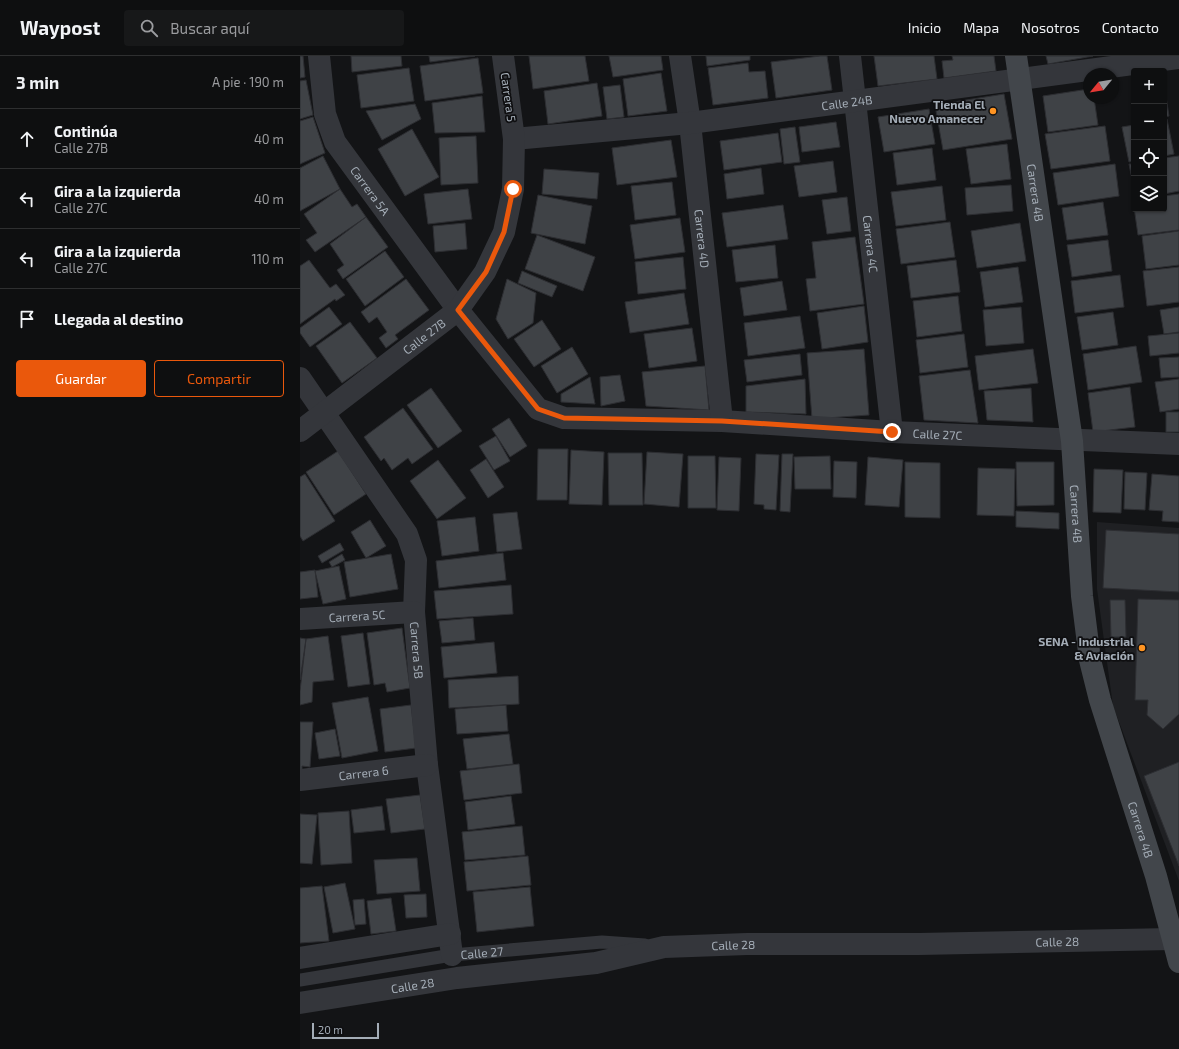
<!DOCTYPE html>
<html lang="es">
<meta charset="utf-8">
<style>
:root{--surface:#0e0f10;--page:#171819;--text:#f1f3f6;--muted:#9b9c9f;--line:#2e2f30;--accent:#ea580c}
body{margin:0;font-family:"Exo 2",sans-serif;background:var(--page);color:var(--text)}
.controls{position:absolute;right:12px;top:12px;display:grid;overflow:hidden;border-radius:4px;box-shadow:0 1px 3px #0004}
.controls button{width:36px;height:36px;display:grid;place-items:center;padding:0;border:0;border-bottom:1px solid var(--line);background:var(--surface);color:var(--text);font:20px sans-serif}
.compass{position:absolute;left:783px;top:12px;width:36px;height:36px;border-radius:50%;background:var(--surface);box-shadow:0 1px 3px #0004;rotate:240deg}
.scale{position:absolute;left:12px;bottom:10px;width:67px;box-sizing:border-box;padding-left:4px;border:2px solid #a4adb7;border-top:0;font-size:11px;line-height:14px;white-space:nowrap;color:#a4adb7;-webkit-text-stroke:3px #0f0f11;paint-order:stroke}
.stop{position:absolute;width:12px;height:12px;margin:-9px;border:3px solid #ea580c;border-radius:50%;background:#fff}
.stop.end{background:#ea580c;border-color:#fff;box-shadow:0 1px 4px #0008}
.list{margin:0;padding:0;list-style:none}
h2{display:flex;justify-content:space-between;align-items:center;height:52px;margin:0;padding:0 16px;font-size:17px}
h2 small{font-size:13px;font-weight:400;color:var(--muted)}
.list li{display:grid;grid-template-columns:26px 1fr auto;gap:12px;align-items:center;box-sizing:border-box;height:60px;padding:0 16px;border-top:1px solid var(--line)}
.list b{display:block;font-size:15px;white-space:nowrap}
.list p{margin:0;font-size:13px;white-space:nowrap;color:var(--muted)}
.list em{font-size:13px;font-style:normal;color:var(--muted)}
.actions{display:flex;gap:8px;padding:12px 16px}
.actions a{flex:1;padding:9px 0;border:1px solid var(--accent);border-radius:4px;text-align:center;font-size:14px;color:var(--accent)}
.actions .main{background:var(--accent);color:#fff}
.icon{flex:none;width:22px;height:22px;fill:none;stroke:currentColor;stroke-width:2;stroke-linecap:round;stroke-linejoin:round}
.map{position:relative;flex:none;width:879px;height:993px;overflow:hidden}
header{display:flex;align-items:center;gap:24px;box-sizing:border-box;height:56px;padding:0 20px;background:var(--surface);border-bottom:1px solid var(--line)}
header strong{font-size:19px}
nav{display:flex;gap:22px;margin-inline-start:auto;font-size:14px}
.search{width:280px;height:36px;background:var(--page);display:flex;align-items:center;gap:10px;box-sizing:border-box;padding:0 14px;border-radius:4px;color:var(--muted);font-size:15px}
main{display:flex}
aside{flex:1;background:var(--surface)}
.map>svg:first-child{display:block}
.built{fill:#1f2023}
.building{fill:#3f4246;stroke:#2d2e32}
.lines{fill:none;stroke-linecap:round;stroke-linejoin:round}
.lane{stroke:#34363b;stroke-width:13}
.street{stroke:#34363b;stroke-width:22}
.secondary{stroke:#42464b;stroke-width:22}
.route{stroke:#ea580c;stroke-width:5}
.poi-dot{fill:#ff9422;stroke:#0f0f11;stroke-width:1.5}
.labels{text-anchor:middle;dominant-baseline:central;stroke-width:3.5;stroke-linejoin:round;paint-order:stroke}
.street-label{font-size:12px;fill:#a4adb7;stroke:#0f0f11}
.poi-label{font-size:12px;font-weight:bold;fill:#a4adb7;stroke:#0f0f11;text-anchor:end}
</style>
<header>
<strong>Waypost</strong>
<div class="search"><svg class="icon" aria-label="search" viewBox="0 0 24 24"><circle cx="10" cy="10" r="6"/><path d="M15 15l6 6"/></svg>Buscar aquí</div>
<nav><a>Inicio</a><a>Mapa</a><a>Nosotros</a><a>Contacto</a></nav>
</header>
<main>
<aside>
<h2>3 min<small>A pie · 190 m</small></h2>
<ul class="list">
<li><svg class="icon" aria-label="ahead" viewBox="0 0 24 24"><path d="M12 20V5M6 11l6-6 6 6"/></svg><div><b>Continúa</b><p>Calle 27B</p></div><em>40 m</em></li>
<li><svg class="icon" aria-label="left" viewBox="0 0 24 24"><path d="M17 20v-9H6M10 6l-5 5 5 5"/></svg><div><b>Gira a la izquierda</b><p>Calle 27C</p></div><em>40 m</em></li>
<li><svg class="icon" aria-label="left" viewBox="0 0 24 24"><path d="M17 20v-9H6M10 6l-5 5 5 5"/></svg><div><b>Gira a la izquierda</b><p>Calle 27C</p></div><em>110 m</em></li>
<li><svg class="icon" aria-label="arrive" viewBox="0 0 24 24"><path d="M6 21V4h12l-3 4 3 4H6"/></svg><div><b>Llegada al destino</b></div></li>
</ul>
<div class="actions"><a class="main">Guardar</a><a>Compartir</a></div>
</aside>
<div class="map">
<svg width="879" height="993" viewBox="0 0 879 993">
<rect width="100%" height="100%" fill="#131416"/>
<!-- built -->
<path class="built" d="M 797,466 L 879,472 L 879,825 L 813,650 L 797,533 Z"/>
<!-- building -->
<path class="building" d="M 0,0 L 3,0 L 5,21 L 0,22 Z
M 51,0 L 101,0 L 102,10 L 52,16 Z
M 129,0 L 175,0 L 130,6 Z
M 229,0 L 285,0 L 289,25 L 233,33 Z
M 309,0 L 361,0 L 363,14 L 313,21 Z
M 406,0 L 450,0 L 450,4 L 407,10 Z
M 520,0 L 527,0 L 532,34 L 476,42 L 471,6 Z
M 574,0 L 634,0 L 637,23 L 578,30 Z
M 652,0 L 694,0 L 696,15 L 644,22 L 642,5 L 653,4 Z
M 746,0 L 793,0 L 748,8 Z
M 178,2 L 183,37 L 125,45 L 120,10 Z
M 448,7 L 449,16 L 465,15 L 468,42 L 413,49 L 408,12 Z
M 109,12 L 114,45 L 61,52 L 57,19 Z
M 361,17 L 367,55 L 328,60 L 323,23 Z
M 6,24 L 13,59 L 0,63 L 0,25 Z
M 297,27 L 302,60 L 248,68 L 244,35 Z
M 864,28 L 869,60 L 864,61 Z
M 320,29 L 324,61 L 307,63 L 303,31 Z
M 789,33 L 789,42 L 794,42 L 798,69 L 748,76 L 743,40 Z
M 704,38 L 712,83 L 643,94 L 635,49 Z
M 182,40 L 185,76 L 135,77 L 132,47 Z
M 115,48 L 121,63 L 82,84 L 66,55 Z
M 629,53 L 635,88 L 584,96 L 578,61 Z
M 13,61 L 25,97 L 0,108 L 0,65 Z
M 867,63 L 874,98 L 864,100 L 864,64 Z
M 536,66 L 540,91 L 502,96 L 499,71 Z
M 834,69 L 834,105 L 829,106 L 822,71 Z
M 805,70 L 810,105 L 751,113 L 745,78 Z
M 495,71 L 500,106 L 484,108 L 480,73 Z
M 112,73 L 139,121 L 105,140 L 78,93 Z
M 478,77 L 482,106 L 424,114 L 420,85 Z
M 176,80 L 178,127 L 141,129 L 139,82 Z
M 371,84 L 377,121 L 317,129 L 312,92 Z
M 707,88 L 711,123 L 671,128 L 666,93 Z
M 632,92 L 636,124 L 597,129 L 593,97 Z
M 23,100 L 40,133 L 0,155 L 0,112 Z
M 879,100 L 879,135 L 864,138 L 864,102 Z
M 533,105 L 537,136 L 499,141 L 494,110 Z
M 815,108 L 819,140 L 758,149 L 753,117 Z
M 829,108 L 834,108 L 834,134 Z
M 461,112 L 464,138 L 427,143 L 424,118 Z
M 244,113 L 299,117 L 297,143 L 242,138 Z
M 372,126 L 376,159 L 335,164 L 331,130 Z
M 711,129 L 713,155 L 667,159 L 665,132 Z
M 642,130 L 646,164 L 596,170 L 591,136 Z
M 40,133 L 52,151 L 57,148 L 66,161 L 15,196 L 6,184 L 17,177 L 4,158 Z
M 168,133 L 172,163 L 128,168 L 124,138 Z
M 879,138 L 879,174 L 838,179 L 833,144 L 834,144 L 834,153 L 864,153 L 864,140 Z
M 238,139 L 292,150 L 285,188 L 231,177 Z
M 547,141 L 551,175 L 527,178 L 522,144 Z
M 803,146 L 808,179 L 767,184 L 762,152 Z
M 483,149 L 488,183 L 427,191 L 422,157 Z
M 66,161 L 88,191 L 43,223 L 37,214 L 44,209 L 30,188 Z
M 380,162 L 385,196 L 335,203 L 330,169 Z
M 650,166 L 655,201 L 601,208 L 596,173 Z
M 165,167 L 167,193 L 135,196 L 133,170 Z
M 720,167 L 726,205 L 677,212 L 671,175 Z
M 879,175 L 879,209 L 846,213 L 842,180 Z
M 237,179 L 295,201 L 283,235 L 225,213 Z
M 555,181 L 564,248 L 510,255 L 506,223 L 516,222 L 512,186 Z
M 808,184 L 812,215 L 772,221 L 767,189 Z
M 475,189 L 478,222 L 436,226 L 432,194 Z
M 85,195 L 104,221 L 65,250 L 46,223 Z
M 383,201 L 386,233 L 338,238 L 335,206 Z
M 9,204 L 30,232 L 36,228 L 45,239 L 36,245 L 35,243 L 0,268 L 0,210 Z
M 656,204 L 660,236 L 611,242 L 607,210 Z
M 718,211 L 723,246 L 685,251 L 680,216 Z
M 879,211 L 879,246 L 847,250 L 843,215 Z
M 222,215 L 257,230 L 252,241 L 218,227 Z
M 820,219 L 824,251 L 775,257 L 771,225 Z
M 106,223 L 129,254 L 95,279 L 98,283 L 86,292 L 79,282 L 87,276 L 77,261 L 69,267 L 61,256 Z
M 207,223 L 236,237 L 233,267 L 208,283 L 196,263 Z
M 482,225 L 487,254 L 444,260 L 440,232 Z
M 384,237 L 389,268 L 330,277 L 325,246 Z
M 658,240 L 662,275 L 617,281 L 613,245 Z
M 564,250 L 568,286 L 522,293 L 517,257 Z
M 29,251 L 42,268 L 10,291 L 0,277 L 0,272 Z
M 721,251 L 724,287 L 686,290 L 683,254 Z
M 879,251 L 879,276 L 864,278 L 860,254 Z
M 813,256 L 818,289 L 782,294 L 777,261 Z
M 500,260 L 505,292 L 448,300 L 444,267 Z
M 242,264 L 261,293 L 234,311 L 214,283 Z
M 50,266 L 77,302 L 42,327 L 16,290 Z
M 392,272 L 397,305 L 349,312 L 344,278 Z
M 879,277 L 879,297 L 850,300 L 848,280 Z
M 664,278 L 668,311 L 620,317 L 616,284 Z
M 836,290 L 842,326 L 788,334 L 783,298 Z
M 272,291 L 288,318 L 257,337 L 241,310 Z
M 564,293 L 569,359 L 512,363 L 507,297 Z
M 733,293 L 738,327 L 679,334 L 675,300 Z
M 500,298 L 502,319 L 447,326 L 444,304 Z
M 879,301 L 879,321 L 861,322 L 859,302 Z
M 405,310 L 409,354 L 346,350 L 342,316 Z
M 670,314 L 678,367 L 624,364 L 619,320 Z
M 320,319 L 325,345 L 301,350 L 300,321 Z
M 290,321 L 295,348 L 261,346 L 261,338 Z
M 505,323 L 506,358 L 446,356 L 446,330 Z
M 879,323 L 879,353 L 860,356 L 855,326 Z
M 830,331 L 835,371 L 793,376 L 788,337 Z
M 131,332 L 162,375 L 138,392 L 107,349 Z
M 731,332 L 733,366 L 687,364 L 684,335 Z
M 103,352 L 133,393 L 112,408 L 108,402 L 92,414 L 84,402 L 81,405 L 64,381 Z
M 866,356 L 879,356 L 879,376 L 866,376 Z
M 209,362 L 227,390 L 210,401 L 192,373 Z
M 196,380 L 210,405 L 194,414 L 179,390 Z
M 238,393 L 268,393 L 267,444 L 237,444 Z
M 271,394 L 304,396 L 302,449 L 269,448 Z
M 38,395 L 66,438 L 34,459 L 6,416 Z
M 347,396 L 383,398 L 379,451 L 344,448 Z
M 308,397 L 342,397 L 343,449 L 309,449 Z
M 456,398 L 479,399 L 476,454 L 464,453 L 464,449 L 454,448 Z
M 482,398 L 493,398 L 490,456 L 480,455 Z
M 388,400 L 415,400 L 416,452 L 388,452 Z
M 530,400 L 531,433 L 495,433 L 494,401 Z
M 419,401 L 441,402 L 439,455 L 417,454 Z
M 568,401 L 603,404 L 599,451 L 565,449 Z
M 186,403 L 204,431 L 188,442 L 170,414 Z
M 138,404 L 166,442 L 137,463 L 110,425 Z
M 534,405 L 557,406 L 556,442 L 533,441 Z
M 605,406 L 640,407 L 640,462 L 605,461 Z
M 716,406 L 754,406 L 754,449 L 717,450 Z
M 678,412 L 715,413 L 714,460 L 677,459 Z
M 794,413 L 823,414 L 821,457 L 793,456 Z
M 825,416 L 847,417 L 845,454 L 824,453 Z
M 5,418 L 35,465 L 3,485 L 0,480 L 0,421 Z
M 852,418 L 879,420 L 879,466 L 862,465 L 863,455 L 849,454 Z
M 716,455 L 759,457 L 759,473 L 716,471 Z
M 217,456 L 222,493 L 197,496 L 193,458 Z
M 175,461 L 179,495 L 142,500 L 137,465 Z
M 70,464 L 86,490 L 66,502 L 51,476 Z
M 806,474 L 879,478 L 879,536 L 803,532 Z
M 40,487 L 44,494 L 22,507 L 18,500 Z
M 203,497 L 206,524 L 139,532 L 136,505 Z
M 42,498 L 45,504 L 32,511 L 29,506 Z
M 91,498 L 98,533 L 50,541 L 44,506 Z
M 39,510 L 46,543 L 23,548 L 15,515 Z
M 15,514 L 18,541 L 0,543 L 0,516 Z
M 211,529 L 213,558 L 137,563 L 134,535 Z
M 838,543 L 879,544 L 879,658 L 863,673 L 847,659 L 848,644 L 835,644 Z
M 810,544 L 825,544 L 826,581 L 811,581 Z
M 173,562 L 175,584 L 142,587 L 139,565 Z
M 102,572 L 110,632 L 87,636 L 85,627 L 74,629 L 67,577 Z
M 63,577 L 70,628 L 48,631 L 41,580 Z
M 28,580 L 34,624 L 13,626 L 12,646 L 0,649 L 0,635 L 6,583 Z
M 0,582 L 6,583 L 0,624 Z
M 194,586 L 197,617 L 144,622 L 141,591 Z
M 218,620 L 219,648 L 149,652 L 148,624 Z
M 68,641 L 78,695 L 42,702 L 32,647 Z
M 111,649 L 116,692 L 85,696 L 80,653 Z
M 206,649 L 208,675 L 157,678 L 155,653 Z
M 0,666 L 13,666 L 10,711 L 2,710 L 2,716 L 0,716 Z
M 35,673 L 40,700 L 19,703 L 15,677 Z
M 209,678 L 213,708 L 167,713 L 163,683 Z
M 879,706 L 879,810 L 844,720 Z
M 219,708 L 222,737 L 164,744 L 160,715 Z
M 120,739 L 125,773 L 91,777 L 86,743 Z
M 211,740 L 215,768 L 168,774 L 165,746 Z
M 82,750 L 85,774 L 54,777 L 51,754 Z
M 49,755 L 52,807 L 21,809 L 18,757 Z
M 0,758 L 17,759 L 12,808 L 0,807 Z
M 222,770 L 225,799 L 165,804 L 162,776 Z
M 228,800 L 231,829 L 167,835 L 164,806 Z
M 117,802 L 120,835 L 77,838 L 74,804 Z
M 45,827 L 55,873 L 33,877 L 24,831 Z
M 22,830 L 29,885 L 0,887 L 0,832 Z
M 230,831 L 234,870 L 177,876 L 173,836 Z
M 126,838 L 127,861 L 106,862 L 104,839 Z
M 91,842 L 96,875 L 71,878 L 67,845 Z
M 64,843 L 66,868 L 55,869 L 53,844 Z"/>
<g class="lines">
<!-- lane -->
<path class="lane" id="s1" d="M 0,924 L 152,899 L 302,886 L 345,889"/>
<!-- street -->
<g class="street">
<path id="s2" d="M 19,0 L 25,58 L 35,86 L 158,254 L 238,353 L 264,362 L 422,365 L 592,376 L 879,388"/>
<path id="s3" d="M 380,0 L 390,67 L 422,365"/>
<path id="s4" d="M 550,0 L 592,376"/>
<path id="s5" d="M 214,83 L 390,67 L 879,2"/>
<path id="s6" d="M 0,322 L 107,478 L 116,504 L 114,556 L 127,709 L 152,899"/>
<path id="s7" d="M 0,375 L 158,254 L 185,216 L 204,176 L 213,133 L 214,83 L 203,0"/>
<path id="s8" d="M 0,563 L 114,556"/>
<path id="s9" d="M 0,724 L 127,709"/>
<path d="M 0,902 L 150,878"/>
<path id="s10" d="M 0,947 L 157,922 L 296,907 L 364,891 L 447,888 L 619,888 L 872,883"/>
</g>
<!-- secondary -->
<path class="secondary" id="s11" d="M 716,0 L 772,385 L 782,540 L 790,604 L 800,644 L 856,820 L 879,906"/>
</g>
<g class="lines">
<!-- route -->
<path class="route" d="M 213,133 L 204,176 L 186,216 L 158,254 L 238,353 L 264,362 L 422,365 L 592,376"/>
</g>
<!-- markers -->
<g class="poi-dot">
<circle cx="693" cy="55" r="4"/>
<circle cx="842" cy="592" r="4"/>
</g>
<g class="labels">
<!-- street labels -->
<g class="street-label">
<text transform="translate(209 41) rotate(82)">Carrera 5</text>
<text stroke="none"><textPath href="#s5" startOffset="335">Calle 24B</textPath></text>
<text stroke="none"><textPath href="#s2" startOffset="148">Carrera 5A</textPath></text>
<text stroke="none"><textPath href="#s11" startOffset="138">Carrera 4B</textPath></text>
<text stroke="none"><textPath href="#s3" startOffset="184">Carrera 4D</textPath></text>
<text stroke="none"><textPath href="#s4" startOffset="189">Carrera 4C</textPath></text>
<text stroke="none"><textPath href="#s7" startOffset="156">Calle 27B</textPath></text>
<text stroke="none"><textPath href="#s2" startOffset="825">Calle 27C</textPath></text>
<text stroke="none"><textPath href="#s11" startOffset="462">Carrera 4B</textPath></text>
<text stroke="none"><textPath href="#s8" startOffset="57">Carrera 5C</textPath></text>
<text stroke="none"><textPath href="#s6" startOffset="307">Carrera 5B</textPath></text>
<text stroke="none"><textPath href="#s9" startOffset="64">Carrera 6</textPath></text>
<text stroke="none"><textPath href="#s11" startOffset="786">Carrera 4B</textPath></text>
<text stroke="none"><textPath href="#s10" startOffset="762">Calle 28</textPath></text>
<text stroke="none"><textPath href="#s10" startOffset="438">Calle 28</textPath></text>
<text stroke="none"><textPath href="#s1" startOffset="184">Calle 27</textPath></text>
<text stroke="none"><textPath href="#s10" startOffset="114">Calle 28</textPath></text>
</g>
<!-- poi labels -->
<g class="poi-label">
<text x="685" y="48">Tienda El<tspan x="685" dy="14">Nuevo Amanecer</tspan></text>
<text x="834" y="585">SENA - Industrial<tspan x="834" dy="14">&amp; Aviación</tspan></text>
</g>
</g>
</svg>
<div class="controls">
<button>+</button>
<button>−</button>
<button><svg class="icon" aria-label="locate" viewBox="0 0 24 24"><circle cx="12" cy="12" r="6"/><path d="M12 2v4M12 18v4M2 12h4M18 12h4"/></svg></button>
<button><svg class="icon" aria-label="layers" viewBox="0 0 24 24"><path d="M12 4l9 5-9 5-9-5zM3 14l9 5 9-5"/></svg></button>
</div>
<svg class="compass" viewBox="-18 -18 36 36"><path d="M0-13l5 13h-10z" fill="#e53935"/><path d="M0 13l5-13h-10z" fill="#9b9c9f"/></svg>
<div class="scale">20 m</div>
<div class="stop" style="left:213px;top:133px"></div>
<div class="stop end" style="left:592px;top:376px"></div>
</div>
</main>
